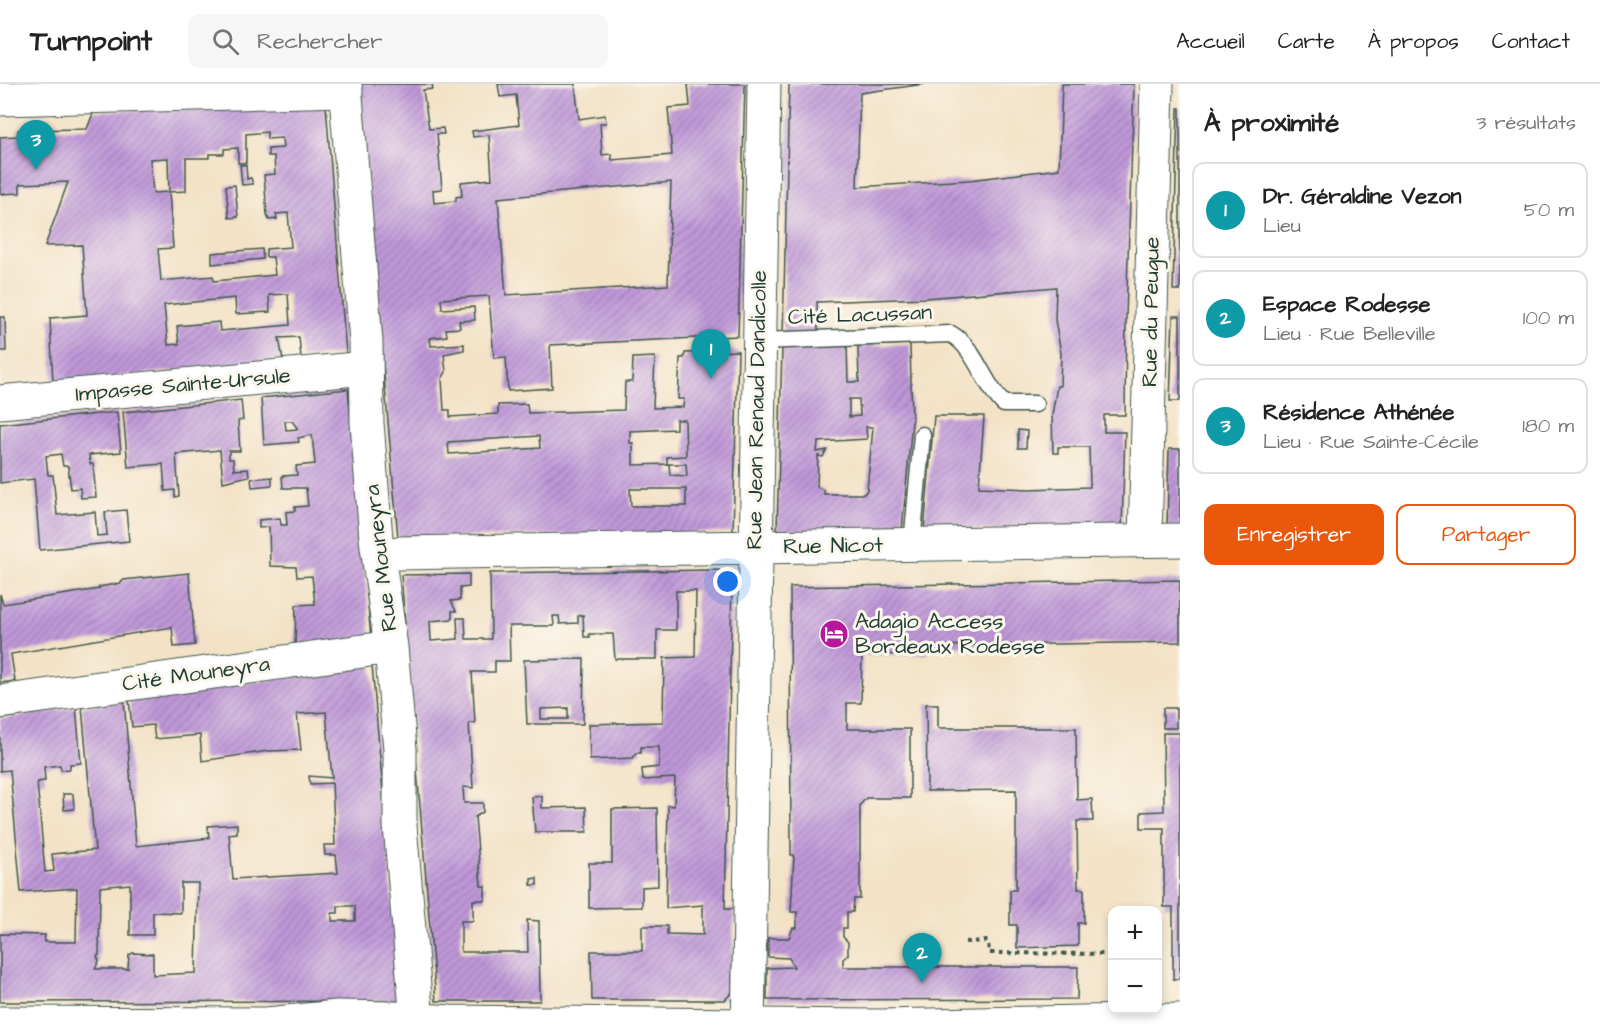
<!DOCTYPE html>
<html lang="fr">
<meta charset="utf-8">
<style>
:root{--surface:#fff;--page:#f6f6f6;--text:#222;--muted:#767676;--line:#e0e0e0;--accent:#ea580c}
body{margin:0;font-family:"Architects Daughter",sans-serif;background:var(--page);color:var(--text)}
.controls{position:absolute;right:18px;bottom:18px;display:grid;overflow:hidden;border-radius:12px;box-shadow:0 3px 9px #0003}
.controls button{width:54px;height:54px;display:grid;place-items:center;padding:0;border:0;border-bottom:2px solid var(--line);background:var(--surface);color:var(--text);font:30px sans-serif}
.you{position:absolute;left:728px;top:498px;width:21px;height:21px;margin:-15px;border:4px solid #fff;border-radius:50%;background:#1a73e8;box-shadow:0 0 0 9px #1a73e833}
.badge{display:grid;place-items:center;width:39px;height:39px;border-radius:50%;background:var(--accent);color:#fff;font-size:20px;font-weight:700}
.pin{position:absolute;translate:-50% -50px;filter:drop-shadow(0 2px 3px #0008)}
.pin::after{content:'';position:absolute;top:32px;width:21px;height:18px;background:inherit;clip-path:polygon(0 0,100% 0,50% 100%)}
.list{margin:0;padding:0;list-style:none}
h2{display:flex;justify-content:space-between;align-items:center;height:78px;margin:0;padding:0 24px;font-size:26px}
h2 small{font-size:20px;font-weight:400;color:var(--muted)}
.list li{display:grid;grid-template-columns:39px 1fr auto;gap:18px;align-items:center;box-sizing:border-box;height:96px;margin:0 12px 12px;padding:0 12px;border:2px solid var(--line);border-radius:12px}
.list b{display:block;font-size:22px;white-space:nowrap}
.list p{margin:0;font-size:20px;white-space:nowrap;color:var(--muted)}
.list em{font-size:20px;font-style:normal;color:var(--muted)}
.actions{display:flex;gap:12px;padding:18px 24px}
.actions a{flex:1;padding:14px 0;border:2px solid var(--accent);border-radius:12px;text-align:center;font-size:21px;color:var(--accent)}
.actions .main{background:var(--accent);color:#fff}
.icon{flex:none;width:33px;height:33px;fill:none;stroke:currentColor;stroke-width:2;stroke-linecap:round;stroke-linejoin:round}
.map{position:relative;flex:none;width:1180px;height:948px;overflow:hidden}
header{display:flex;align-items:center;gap:36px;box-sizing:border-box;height:84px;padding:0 30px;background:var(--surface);border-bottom:2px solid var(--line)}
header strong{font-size:28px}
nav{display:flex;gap:33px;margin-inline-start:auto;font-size:21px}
.search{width:420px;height:54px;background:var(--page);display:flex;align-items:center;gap:15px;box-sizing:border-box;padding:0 21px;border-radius:12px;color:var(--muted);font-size:22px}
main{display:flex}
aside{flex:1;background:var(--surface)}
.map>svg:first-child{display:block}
.building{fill:url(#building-hatch);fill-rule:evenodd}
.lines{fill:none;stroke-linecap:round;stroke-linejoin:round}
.service-casing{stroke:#3f564a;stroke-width:19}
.minor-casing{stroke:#3f564a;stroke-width:35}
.tertiary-casing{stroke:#3f564a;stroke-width:35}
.path{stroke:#3f564a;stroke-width:4;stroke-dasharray:4.5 4.5;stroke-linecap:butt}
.service{stroke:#fff;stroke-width:16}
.minor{stroke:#fff;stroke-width:33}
.tertiary{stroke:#fff;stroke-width:33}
.labels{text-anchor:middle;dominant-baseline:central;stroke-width:6;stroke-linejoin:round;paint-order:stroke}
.street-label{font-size:22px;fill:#1f3d34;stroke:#fbf7ec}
.poi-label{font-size:22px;fill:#1f3d34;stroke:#fbf7ec;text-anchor:start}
</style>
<header>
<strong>Turnpoint</strong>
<div class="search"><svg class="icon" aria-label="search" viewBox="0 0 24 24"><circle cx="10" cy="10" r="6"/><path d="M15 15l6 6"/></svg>Rechercher</div>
<nav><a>Accueil</a><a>Carte</a><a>À propos</a><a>Contact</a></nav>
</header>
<main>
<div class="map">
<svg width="1180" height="948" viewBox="0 0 1180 948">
<defs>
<pattern id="building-hatch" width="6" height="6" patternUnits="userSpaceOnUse" patternTransform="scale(1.5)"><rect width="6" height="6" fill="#c098d9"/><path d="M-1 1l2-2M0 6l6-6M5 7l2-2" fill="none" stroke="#9b7db1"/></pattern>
</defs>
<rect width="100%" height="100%" fill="#fbf7ec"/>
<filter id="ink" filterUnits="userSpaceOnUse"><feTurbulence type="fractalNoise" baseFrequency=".0167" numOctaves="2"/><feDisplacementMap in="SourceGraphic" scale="12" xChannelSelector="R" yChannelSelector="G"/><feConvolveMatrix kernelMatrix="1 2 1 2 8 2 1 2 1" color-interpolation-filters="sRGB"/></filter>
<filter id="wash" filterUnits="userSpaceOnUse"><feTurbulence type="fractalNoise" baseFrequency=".008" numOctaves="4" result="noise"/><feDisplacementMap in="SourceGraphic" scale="24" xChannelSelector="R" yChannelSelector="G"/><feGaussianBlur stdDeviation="1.35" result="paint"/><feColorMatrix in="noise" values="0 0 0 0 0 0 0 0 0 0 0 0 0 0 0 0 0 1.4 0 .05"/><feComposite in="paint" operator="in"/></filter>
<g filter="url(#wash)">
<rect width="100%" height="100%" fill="#f3e2c6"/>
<g id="blocks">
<!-- building -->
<path class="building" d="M 359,0 L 432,0 L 433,5 L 423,6 L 429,45 L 443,44 L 444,50 L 437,50 L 442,105 L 433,106 L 434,119 L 456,117 L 456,113 L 462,112 L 461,98 L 492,95 L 489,51 L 473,53 L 472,47 L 519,41 L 516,11 L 500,13 L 498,0 L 575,0 L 579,35 L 605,31 L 606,39 L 600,39 L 602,71 L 611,70 L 612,76 L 672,71 L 668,24 L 690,22 L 688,0 L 745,0 L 738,252 L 550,261 L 552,304 L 508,307 L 506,273 L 494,274 L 489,212 L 441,215 L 442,225 L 474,223 L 475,236 L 459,237 L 460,244 L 446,245 L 447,252 L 430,254 L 431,262 L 464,260 L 464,266 L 444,270 L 446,288 L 442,295 L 444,326 L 450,326 L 450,333 L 498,330 L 498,321 L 527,320 L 528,329 L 624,326 L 625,298 L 632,298 L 633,274 L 655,273 L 653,324 L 683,323 L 684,315 L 678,315 L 680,274 L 684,274 L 685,269 L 738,267 L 733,448 L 398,454 ZM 671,98 L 668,201 L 506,211 L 498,114 ZM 676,336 L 685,336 L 686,372 L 667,373 L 667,380 L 686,380 L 687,392 L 670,391 L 669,380 L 633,381 L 633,359 L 630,359 L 630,347 L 676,345 ZM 539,352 L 540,364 L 449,370 L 448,358 ZM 630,405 L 686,405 L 686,422 L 631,422 Z
M 789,0 L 925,0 L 860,9 L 857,103 L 969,96 L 1059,85 L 1062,0 L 1134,0 L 1126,233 L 1125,331 L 1104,331 L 1104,348 L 1125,348 L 1122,444 L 924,447 L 934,332 L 984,332 L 979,403 L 1029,405 L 1090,403 L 1089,363 L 1058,363 L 1058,369 L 1053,369 L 1052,331 L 1057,302 L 1060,302 L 1061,269 L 1055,236 L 1056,203 L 926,214 L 817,218 L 818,248 L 783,251 Z
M 326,22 L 346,270 L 301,274 L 299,253 L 279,254 L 283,276 L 53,299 L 50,234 L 87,231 L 82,161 L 45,162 L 68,98 L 20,100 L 20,109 L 0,110 L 0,53 L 18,52 L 18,46 L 87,45 L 94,27 ZM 267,48 L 267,55 L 282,54 L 283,64 L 268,65 L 268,72 L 274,72 L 275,90 L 264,91 L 267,131 L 269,136 L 277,135 L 276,130 L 288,129 L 291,163 L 266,165 L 266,173 L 273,173 L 275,191 L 214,197 L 213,192 L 161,197 L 158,165 L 173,164 L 169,108 L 153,109 L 150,75 L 168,74 L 169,108 L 186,107 L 186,74 L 209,74 L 209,70 L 224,70 L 224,65 L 238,64 L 238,79 L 246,79 L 246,50 ZM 288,210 L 290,241 L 220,247 L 219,238 L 177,242 L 179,260 L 168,261 L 164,221 L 235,214 L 236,230 L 270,228 L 269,211 Z
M 1178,24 L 1180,24 L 1180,206 L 1173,206 Z
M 240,81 L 246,81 L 247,95 L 251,94 L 253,100 L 242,101 Z
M 235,101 L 238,133 L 229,134 L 226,102 Z
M 262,165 L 263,175 L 212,180 L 212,169 Z
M 1173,232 L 1180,232 L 1180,317 L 1170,317 Z
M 0,233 L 5,233 L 6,267 L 0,267 Z
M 910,260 L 912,338 L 902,446 L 777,447 L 782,264 L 847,262 L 848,298 L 859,298 L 858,262 ZM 849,315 L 859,315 L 860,332 L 849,333 ZM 866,343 L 873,343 L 867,406 L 864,410 L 824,410 L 824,406 L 817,403 L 818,372 L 823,373 L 827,366 L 817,368 L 818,358 L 867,355 Z
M 348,305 L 371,554 L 295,561 L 296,521 L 315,520 L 312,492 L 297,493 L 296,483 L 270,482 L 269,443 L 259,444 L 259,436 L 280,434 L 281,441 L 287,441 L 286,428 L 295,427 L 295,423 L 308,422 L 306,404 L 283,404 L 282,392 L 297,391 L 296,382 L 315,380 L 312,351 L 298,354 L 299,358 L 264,361 L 261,314 ZM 285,337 L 292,337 L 298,345 L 286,346 Z
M 241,316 L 243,336 L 238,337 L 240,367 L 229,367 L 229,375 L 233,375 L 234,386 L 248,385 L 249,392 L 223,398 L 220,366 L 176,370 L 179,412 L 175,413 L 175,406 L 165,407 L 163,380 L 128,383 L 123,328 Z
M 117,328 L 121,368 L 89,371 L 90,380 L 93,380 L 96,413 L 81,414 L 80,404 L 71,405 L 68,382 L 63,382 L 61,370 L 46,372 L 48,391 L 53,391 L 57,431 L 95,428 L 97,452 L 107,451 L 105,428 L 126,426 L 129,457 L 40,466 L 34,395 L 0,399 L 0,340 Z
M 1018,346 L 1027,347 L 1026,364 L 1018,364 Z
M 1169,365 L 1180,365 L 1180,443 L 1167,443 Z
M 272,393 L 272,401 L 252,403 L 251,395 Z
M 719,486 L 732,498 L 725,825 L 734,825 L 732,908 L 725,916 L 592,916 L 591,867 L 642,867 L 642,842 L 667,842 L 667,850 L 703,851 L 703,821 L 666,824 L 668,721 L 674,722 L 675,694 L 643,696 L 642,685 L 659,683 L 659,663 L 641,663 L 641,669 L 636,669 L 633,674 L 590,676 L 589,640 L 663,638 L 664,574 L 695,573 L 696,507 L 676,507 L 676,546 L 657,546 L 657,575 L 615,575 L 613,550 L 589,550 L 590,553 L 584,553 L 583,531 L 578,532 L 578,539 L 560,540 L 559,532 L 553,532 L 554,542 L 509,542 L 510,577 L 495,577 L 495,588 L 472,588 L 475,639 L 469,639 L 473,704 L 463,703 L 464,719 L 483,719 L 483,728 L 475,733 L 481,802 L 485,802 L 485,816 L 473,816 L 473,837 L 461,837 L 461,868 L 528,868 L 527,836 L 539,837 L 540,917 L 436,917 L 401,491 L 469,490 L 469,503 L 460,504 L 460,516 L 451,517 L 456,527 L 452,527 L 452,535 L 430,537 L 431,557 L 458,555 L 457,534 L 465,534 L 466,555 L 491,555 L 490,489 Z
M 189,489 L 195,561 L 174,563 L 172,543 L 11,570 L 15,597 L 0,599 L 0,510 L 3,520 L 99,505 L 99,503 L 121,499 L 123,496 Z
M 1180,496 L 1180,558 L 928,562 L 927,570 L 862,571 L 861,619 L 847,619 L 847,645 L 910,645 L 910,714 L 866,714 L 860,721 L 860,815 L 854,815 L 853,828 L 847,828 L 847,844 L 843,844 L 843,853 L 848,858 L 848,871 L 843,875 L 843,883 L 1078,883 L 1077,915 L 767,916 L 767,884 L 794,883 L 789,874 L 768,873 L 768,854 L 789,854 L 793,844 L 797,844 L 797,828 L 791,828 L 794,771 L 791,771 L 790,503 Z
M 584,575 L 583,640 L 527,640 L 524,576 ZM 568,624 L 568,635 L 541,635 L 541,625 Z
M 372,581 L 401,917 L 0,918 L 0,850 L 45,851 L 44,858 L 76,858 L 77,804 L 21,808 L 10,686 L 0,687 L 0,635 L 76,623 L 81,679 L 70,680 L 70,685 L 61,686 L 60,681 L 44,683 L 45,697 L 37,698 L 45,788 L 54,787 L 52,770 L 95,766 L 82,623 L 124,616 L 136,762 L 209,754 L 208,742 L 237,740 L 237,749 L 229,750 L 233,795 L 338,789 L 336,771 L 325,771 L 324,761 L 335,761 L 332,699 L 310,700 L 309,692 L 332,694 L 326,628 L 297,630 L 301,666 L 268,667 L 202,677 L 200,651 L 155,655 L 153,641 L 132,643 L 129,616 ZM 181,799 L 198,799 L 196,889 L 153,891 L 153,870 L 133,869 L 129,871 L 128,885 L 95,885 L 99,877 L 97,872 L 99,871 L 100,803 L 130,800 L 130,851 L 153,851 L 153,828 L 181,829 ZM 338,822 L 355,822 L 355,837 L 332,837 L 332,829 L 338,829 Z
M 926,620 L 938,620 L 938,644 L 1076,644 L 1077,716 L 1092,715 L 1093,737 L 1077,737 L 1078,805 L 1084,805 L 1084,839 L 1078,839 L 1078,862 L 1017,864 L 1017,841 L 1010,841 L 1010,806 L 1016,806 L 1016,706 L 927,707 Z
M 1163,624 L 1176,624 L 1176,644 L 1163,644 Z
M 1163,649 L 1180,649 L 1180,895 L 1173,895 L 1173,823 L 1164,823 L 1164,744 L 1141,744 L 1141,728 L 1164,727 Z
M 63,710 L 73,710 L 74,725 L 64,726 Z
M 542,712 L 542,724 L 586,723 L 587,748 L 535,748 L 532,713 Z
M 657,724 L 658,802 L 642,803 L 642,823 L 589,824 L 589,779 L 612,779 L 612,725 Z
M 537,794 L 537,801 L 531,801 L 531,795 Z"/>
</g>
</g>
<g filter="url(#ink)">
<use href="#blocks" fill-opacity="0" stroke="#3f564a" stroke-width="1.5"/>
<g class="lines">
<!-- service casing -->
<g class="service-casing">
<path id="service" d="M 759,257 L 951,250 C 976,264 983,300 1004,320 L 1035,320
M 912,460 L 922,351"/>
</g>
<!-- minor casing -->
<g class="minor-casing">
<path id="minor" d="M 345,0 L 366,258 L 367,339 L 376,455 L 391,563 L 400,665 L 400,742 L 418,948
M 0,15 L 346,6
M 0,318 L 366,284
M 1145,456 L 1157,0
M 379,472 L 398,469 L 1180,456
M 0,618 L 391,563
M 0,939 L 267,940 L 337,933 L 394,934 L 450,938 L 747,941
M 748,948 L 764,0"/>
</g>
<!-- tertiary casing -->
<g class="tertiary-casing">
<path id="tertiary" d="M 740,948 L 747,941 L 882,942 L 1180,936"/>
</g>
<!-- path -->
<path class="path" d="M 965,858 L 988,857 L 989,869 L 1112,870"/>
<!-- service -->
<use href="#service" class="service"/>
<!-- minor -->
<use href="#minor" class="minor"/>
<!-- tertiary -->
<use href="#tertiary" class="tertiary"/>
</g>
</g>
<!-- icons -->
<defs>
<g id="hotel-disc" transform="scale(1.5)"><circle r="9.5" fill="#b5179e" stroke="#fbf7ec"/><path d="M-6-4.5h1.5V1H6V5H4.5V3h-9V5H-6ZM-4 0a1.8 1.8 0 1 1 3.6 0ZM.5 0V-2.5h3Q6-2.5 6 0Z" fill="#fff"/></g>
</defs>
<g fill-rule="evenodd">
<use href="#hotel-disc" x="834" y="550"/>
</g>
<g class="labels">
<!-- street labels -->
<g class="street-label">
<text transform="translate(1151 228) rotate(-89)">Rue du Peugue</text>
<text transform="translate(860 231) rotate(-2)">Cité Lacussan</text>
<text transform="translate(183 301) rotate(-5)">Impasse Sainte-Ursule</text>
<text transform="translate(757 326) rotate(-89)">Rue Jean Renaud Dandicolle</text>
<text transform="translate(833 462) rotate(-1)">Rue Nicot</text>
<text transform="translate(381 474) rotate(-97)">Rue Mouneyra</text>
<text transform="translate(196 590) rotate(-8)">Cité Mouneyra</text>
</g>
<!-- poi labels -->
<g class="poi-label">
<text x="855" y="537">Adagio Access<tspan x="855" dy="25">Bordeaux Rodesse</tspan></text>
</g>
</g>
</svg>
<div class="controls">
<button>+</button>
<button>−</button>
</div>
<div class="you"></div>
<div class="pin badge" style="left:711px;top:295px;background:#0f9aa8">1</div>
<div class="pin badge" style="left:922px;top:899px;background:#0f9aa8">2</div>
<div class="pin badge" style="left:36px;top:86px;background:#0f9aa8">3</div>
</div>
<aside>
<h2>À proximité<small>3 résultats</small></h2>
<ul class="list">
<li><span class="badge" style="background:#0f9aa8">1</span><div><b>Dr. Géraldine Vezon</b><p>Lieu</p></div><em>50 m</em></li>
<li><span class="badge" style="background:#0f9aa8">2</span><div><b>Espace Rodesse</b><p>Lieu · Rue Belleville</p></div><em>100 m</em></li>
<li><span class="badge" style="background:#0f9aa8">3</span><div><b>Résidence Athénée</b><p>Lieu · Rue Sainte-Cécile</p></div><em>180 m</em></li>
</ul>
<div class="actions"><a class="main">Enregistrer</a><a>Partager</a></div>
</aside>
</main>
